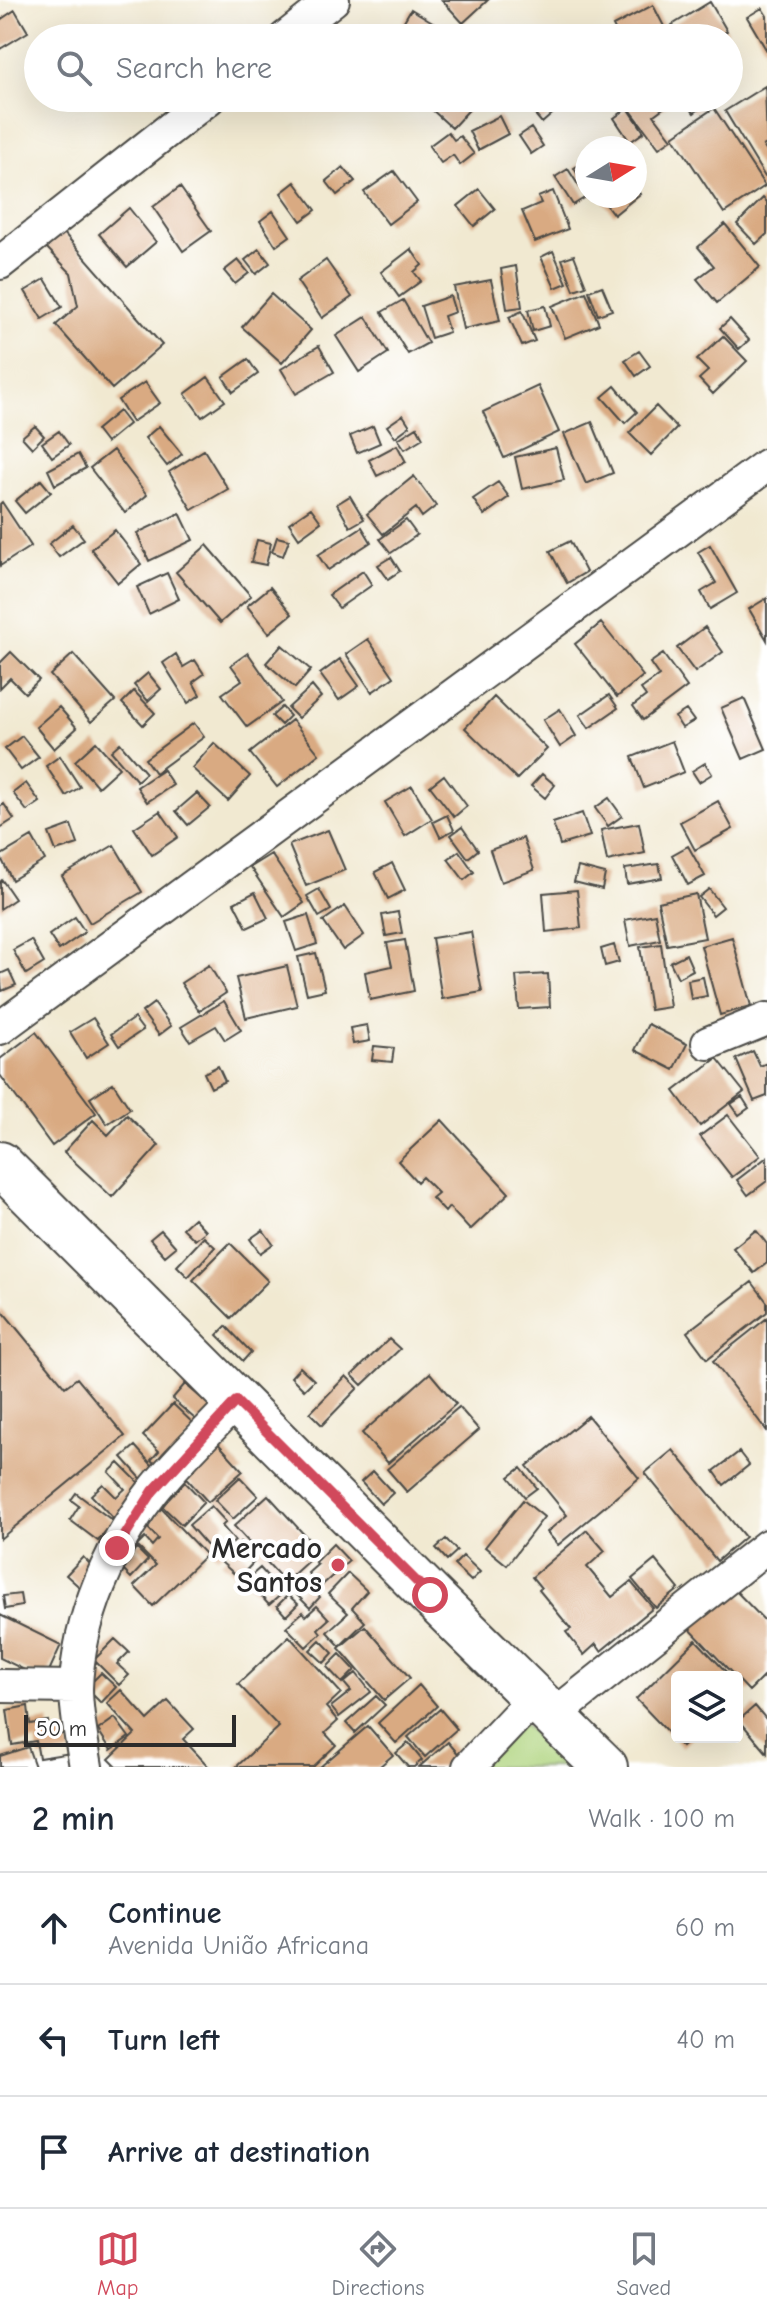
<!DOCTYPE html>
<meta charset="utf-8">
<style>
:root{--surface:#fff;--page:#f6f6f7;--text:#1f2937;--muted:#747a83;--line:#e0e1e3;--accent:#d1495b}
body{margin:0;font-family:"Comic Neue",sans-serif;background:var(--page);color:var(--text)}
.controls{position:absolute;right:24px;bottom:24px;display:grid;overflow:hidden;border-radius:8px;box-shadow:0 8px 32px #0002}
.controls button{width:72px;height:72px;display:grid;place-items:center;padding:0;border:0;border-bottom:2px solid var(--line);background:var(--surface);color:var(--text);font:40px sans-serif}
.compass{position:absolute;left:575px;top:136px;width:72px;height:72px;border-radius:50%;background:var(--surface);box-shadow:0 8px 32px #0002;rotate:79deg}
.scale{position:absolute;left:24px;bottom:20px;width:212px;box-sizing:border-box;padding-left:8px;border:4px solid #2b2b2b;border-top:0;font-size:22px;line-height:28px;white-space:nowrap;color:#2b2b2b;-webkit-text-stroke:6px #fff;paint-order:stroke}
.stop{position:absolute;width:24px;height:24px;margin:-18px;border:6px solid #d1495b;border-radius:50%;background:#fff}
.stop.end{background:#d1495b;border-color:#fff;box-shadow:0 2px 8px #0008}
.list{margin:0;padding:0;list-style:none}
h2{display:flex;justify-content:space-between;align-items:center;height:104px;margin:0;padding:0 32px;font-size:34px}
h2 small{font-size:26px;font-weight:400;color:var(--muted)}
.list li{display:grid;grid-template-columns:52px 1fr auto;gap:24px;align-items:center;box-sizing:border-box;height:112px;padding:0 32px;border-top:2px solid var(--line)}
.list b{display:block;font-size:30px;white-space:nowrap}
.list p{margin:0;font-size:26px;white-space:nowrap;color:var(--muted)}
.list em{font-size:26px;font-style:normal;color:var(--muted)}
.icon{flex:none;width:44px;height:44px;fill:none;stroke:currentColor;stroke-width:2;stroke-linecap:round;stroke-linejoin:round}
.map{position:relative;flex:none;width:767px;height:1767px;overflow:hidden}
.search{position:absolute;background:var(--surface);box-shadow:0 8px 32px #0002;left:24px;right:24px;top:24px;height:88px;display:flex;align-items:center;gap:20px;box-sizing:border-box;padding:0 28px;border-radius:44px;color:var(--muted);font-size:30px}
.sheet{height:440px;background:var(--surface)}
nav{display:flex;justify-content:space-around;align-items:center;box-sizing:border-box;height:112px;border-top:2px solid var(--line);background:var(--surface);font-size:22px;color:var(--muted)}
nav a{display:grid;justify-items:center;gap:4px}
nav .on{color:var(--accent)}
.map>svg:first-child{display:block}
.green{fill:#afd47e;stroke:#6d8054;stroke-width:2}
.building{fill:#d9aa82}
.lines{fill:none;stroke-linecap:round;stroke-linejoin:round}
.minor-casing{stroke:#494844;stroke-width:36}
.secondary-casing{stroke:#494844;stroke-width:48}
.minor{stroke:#fff;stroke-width:32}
.secondary{stroke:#fff;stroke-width:44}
.route{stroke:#d1495b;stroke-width:10}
.poi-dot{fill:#d1495b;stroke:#fff;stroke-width:3}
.labels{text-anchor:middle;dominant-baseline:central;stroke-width:8;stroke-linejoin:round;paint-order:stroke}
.poi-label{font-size:30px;font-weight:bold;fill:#2b2b2b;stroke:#fff;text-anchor:end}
</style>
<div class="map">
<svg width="767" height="1767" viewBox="0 0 767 1767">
<rect width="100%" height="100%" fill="#fff"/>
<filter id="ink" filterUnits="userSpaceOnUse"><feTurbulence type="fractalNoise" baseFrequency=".0125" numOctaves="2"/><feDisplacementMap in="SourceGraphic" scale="16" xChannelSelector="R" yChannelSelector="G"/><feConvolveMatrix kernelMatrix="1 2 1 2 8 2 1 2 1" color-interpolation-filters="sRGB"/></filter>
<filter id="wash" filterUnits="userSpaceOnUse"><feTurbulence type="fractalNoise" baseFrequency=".006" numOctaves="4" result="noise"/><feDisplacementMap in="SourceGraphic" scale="32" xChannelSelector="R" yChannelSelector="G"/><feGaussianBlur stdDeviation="1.8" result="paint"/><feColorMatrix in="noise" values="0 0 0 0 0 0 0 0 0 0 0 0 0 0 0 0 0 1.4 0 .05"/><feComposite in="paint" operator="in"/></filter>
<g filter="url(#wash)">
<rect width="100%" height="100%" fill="#f1e9d1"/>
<!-- green -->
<path class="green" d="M 520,1720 L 566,1767 L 471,1767 Z"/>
<g id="blocks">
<!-- building -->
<path class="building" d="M 442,0 L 488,0 L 463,23 Z
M 710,2 L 727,31 L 716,38 L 681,38 L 672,25 Z
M 653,5 L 670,38 L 619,38 L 613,26 Z
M 762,8 L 767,16 L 767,51 L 747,17 Z
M 411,9 L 459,38 L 394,38 Z
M 15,10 L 28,32 L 0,49 L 0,20 Z
M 765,86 L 767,144 L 763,146 L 767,152 L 767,176 L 765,177 L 725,111 Z
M 439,98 L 480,98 L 452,128 L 430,108 Z
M 521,98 L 548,98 L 558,109 L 542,123 Z
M 642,98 L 674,100 L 654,115 L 672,139 L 659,148 L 629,108 Z
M 682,98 L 705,98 L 708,102 L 694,113 Z
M 628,108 L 644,132 L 630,142 L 614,118 Z
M 714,108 L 765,186 L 724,213 L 673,136 Z
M 499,116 L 508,134 L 478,150 L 469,131 Z
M 531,128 L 543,146 L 531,154 L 519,136 Z
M 448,132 L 454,140 L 460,136 L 474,154 L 460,165 L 453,155 L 441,163 L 429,146 Z
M 587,160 L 587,190 L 574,168 Z
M 343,167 L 355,181 L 337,195 L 326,181 Z
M 568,169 L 586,197 L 573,205 L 555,177 Z
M 394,171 L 417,202 L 388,224 L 364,192 Z
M 295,182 L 316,210 L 301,221 L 281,193 Z
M 180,187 L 211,231 L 183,251 L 153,207 Z
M 635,187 L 640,194 L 614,215 L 604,202 L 611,196 L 635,196 Z
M 479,189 L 495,209 L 474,226 L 458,206 Z
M 553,191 L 568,229 L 535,242 L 522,211 L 541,203 L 538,197 Z
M 763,198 L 767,202 L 767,234 L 756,244 L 737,224 Z
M 129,208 L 156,242 L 127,267 L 99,234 Z
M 273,211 L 290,236 L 276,246 L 260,221 Z
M 725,224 L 760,267 L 717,303 L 697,279 L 714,266 L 698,247 Z
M 63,232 L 162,345 L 112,389 L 56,325 L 78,306 L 71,273 L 46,247 Z
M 259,249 L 270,263 L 256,274 L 245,260 Z
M 411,249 L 422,265 L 414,272 L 421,281 L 399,297 L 381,272 Z
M 553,251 L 567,283 L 555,288 L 541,257 Z
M 574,255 L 586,286 L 574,290 L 562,259 Z
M 238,260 L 249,273 L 235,284 L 224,271 Z
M 326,260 L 352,297 L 322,318 L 297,281 Z
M 516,266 L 522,307 L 507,309 L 501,269 Z
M 45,279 L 62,307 L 42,319 L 25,291 Z
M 491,280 L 500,321 L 463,329 L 454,287 Z
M 602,286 L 612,310 L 598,315 L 589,291 Z
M 586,292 L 599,324 L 565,338 L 552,306 Z
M 271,294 L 311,330 L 282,363 L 242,327 Z
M 450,296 L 455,312 L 444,316 L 449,332 L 431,338 L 421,306 Z
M 403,300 L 428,343 L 408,354 L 382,312 Z
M 545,306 L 550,326 L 533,331 L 528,310 Z
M 522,311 L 535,341 L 522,346 L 509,317 Z
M 366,317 L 388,353 L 359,372 L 336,336 Z
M 730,319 L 749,340 L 739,349 L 720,328 Z
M 723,336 L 747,361 L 713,394 L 699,379 L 708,371 L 697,360 Z
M 319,346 L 334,372 L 296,394 L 281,369 Z
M 639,351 L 650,366 L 636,376 L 625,360 Z
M 248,359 L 258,374 L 233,392 L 223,377 Z
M 208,377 L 225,401 L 202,417 L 185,394 Z
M 145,382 L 160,403 L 132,422 L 118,400 Z
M 538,386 L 559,432 L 504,458 L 483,412 Z
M 615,386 L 637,412 L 625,423 L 602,397 Z
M 656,406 L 677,428 L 651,455 L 629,433 Z
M 119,411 L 129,424 L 106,443 L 96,430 Z
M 403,415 L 410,426 L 395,437 L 387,426 Z
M 592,422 L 613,473 L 586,484 L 564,434 Z
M 35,426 L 44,436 L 32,448 L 22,437 Z
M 159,426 L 182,454 L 167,466 L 145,438 Z
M 373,426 L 380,443 L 357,453 L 350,436 Z
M 417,427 L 423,438 L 405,449 L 398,439 Z
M 59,431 L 69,445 L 52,457 L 42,443 Z
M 397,445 L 406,462 L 377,476 L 369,460 Z
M 556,448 L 564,480 L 522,489 L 515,457 Z
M 113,450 L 147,495 L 125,513 L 90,468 Z
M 204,450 L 228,489 L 192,510 L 169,472 Z
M 78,454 L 86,468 L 55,485 L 48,470 Z
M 414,476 L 436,506 L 422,517 L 416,508 L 383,534 L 367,514 Z
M 41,480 L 51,492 L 25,513 L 15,501 Z
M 498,482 L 509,497 L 484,515 L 473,499 Z
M 350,496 L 364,519 L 350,527 L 337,504 Z
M 2,502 L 31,546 L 0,566 L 0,504 Z
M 311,508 L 321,522 L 299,538 L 289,523 Z
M 180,513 L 193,540 L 149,561 L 137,533 Z
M 406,520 L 417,535 L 391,553 L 380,539 Z
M 73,525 L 84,539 L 59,557 L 49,544 Z
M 362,527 L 371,542 L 328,570 L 318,555 Z
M 115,530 L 141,564 L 118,583 L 91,549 Z
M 277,537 L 289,540 L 283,556 L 272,552 Z
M 257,540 L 271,543 L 266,565 L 251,562 Z
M 570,541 L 586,572 L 567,583 L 550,551 Z
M 207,545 L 251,596 L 220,623 L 176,572 Z
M 710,545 L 737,593 L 710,609 L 701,592 L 716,583 L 698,552 Z
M 391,557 L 400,571 L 388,579 L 378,565 Z
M 363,571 L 372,585 L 339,608 L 329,595 Z
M 167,573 L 179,599 L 149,614 L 137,587 Z
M 270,587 L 292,614 L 269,633 L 247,606 Z
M 767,598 L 767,640 L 749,609 Z
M 601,623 L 643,676 L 617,697 L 575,644 Z
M 705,627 L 723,652 L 695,672 L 677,648 Z
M 368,639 L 394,677 L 372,692 L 346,654 Z
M 282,645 L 311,670 L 295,688 L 266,663 Z
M 11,652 L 39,680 L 25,693 L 10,678 L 0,688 L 0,663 Z
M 248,653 L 282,702 L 247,727 L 222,694 L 242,680 L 231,665 Z
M 73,654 L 115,701 L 91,722 L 50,675 Z
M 176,654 L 183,667 L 195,660 L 204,674 L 193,682 L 200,695 L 188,703 L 163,663 Z
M 663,654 L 687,687 L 643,720 L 633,706 L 646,696 L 641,689 L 659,676 L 650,663 Z
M 340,659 L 359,686 L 339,700 L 320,674 Z
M 148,673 L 161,689 L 148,701 L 134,685 Z
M 312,686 L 321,697 L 298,718 L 288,708 Z
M 134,691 L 155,713 L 143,725 L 122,703 Z
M 609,695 L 618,708 L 589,728 L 580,715 Z
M 494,697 L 547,749 L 517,779 L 465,728 Z
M 744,698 L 766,749 L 743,759 L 721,708 Z
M 59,707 L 77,728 L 54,749 L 36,727 Z
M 282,707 L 290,716 L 281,725 L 272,716 Z
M 560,709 L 576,736 L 560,747 L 543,720 Z
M 686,710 L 694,721 L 682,728 L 675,717 Z
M 292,720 L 319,754 L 277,787 L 250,753 Z
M 194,723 L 204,737 L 155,773 L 145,759 Z
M 22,736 L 39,757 L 21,770 L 5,749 Z
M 672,741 L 684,772 L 644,788 L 632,757 Z
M 96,742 L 119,768 L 98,787 L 75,761 Z
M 120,743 L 146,773 L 137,781 L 111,751 Z
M 214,743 L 250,776 L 228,801 L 192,768 Z
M 60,756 L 80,787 L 66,796 L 46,766 Z
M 705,763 L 712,774 L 699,782 L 692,771 Z
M 163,770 L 173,785 L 147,802 L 137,787 Z
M 542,774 L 555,785 L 545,798 L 531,786 Z
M 444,775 L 467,806 L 454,817 L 430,786 Z
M 26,783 L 40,802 L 27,811 L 13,793 Z
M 412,786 L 432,819 L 405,836 L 385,802 Z
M 197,793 L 210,807 L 188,825 L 176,811 Z
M 609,798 L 622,816 L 608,826 L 595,808 Z
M 718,801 L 733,829 L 695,850 L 680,822 Z
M 4,804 L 14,819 L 0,828 L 0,807 Z
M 160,811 L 178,837 L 152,855 L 134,828 Z
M 582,813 L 590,836 L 560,845 L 553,823 Z
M 447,815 L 454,830 L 440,837 L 433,822 Z
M 639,823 L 645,853 L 607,861 L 601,830 Z
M 71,825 L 78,844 L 56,851 L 49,833 Z
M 462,827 L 478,850 L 468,858 L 451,835 Z
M 328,830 L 345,870 L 306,886 L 289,845 Z
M 32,837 L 45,860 L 12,880 L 0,856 Z
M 523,838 L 534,870 L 501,882 L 490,850 Z
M 114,845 L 142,892 L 90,923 L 62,876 Z
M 688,846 L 705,876 L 688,885 L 672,855 Z
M 459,851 L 474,872 L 464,880 L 448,859 Z
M 271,854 L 304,903 L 284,917 L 250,867 Z
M 392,863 L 405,890 L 388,899 L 375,872 Z
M 659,864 L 662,878 L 627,884 L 625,869 Z
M 578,867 L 605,874 L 602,889 L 574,882 Z
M 2,880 L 15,899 L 0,909 L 0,882 Z
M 319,889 L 331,910 L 319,917 L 307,896 Z
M 709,889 L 723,907 L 713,915 L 699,897 Z
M 577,890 L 581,928 L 546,932 L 543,893 Z
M 255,892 L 268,918 L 247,928 L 234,903 Z
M 696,894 L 705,938 L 667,945 L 658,902 Z
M 345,906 L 364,935 L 343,950 L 323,921 Z
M 398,912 L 402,933 L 386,936 L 382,915 Z
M 655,914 L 660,940 L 630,946 L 625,920 Z
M 308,915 L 317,944 L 296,951 L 286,922 Z
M 75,917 L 85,932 L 59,950 L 49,935 Z
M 471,932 L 482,992 L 442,999 L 432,938 Z
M 732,937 L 751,1006 L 720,1015 L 701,946 Z
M 31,940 L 44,963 L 26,974 L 13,950 Z
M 405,940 L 414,991 L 370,1000 L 365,972 L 392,966 L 387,943 Z
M 661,944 L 670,1007 L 650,1010 L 640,947 Z
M 614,945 L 619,962 L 605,966 L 601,949 Z
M 316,953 L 325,990 L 307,994 L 298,957 Z
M 686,954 L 693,970 L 678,978 L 670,962 Z
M 209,965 L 226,993 L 199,1011 L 181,983 Z
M 287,966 L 297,1006 L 246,1018 L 236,978 Z
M 9,970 L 16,985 L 2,991 L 0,974 Z
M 548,974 L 550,1007 L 519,1009 L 516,976 Z
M 703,977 L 707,996 L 691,999 L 688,980 Z
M 224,1001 L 241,1030 L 225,1040 L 216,1026 L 190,1041 L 181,1027 Z
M 154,1003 L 171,1026 L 159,1035 L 142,1012 Z
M 93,1018 L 109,1043 L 86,1058 L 70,1032 Z
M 134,1018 L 143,1030 L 119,1046 L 111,1034 Z
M 648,1024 L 687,1044 L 674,1070 L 635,1050 Z
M 367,1025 L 370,1041 L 353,1044 L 350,1028 Z
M 36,1032 L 96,1113 L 52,1146 L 0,1075 L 0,1059 Z
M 374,1046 L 394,1048 L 392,1062 L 372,1060 Z
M 753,1051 L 760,1066 L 767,1063 L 767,1096 L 754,1101 L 736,1059 Z
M 717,1058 L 744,1092 L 700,1126 L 674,1091 Z
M 218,1066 L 225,1081 L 211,1088 L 204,1073 Z
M 113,1083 L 130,1109 L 107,1124 L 90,1098 Z
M 742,1097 L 749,1108 L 739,1115 L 731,1104 Z
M 127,1115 L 159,1145 L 112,1197 L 64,1152 L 93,1120 L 108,1135 Z
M 728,1115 L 760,1156 L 732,1177 L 700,1136 Z
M 442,1120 L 509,1193 L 470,1230 L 449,1207 L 445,1212 L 432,1198 L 438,1193 L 422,1177 L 417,1182 L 398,1161 Z
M 767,1157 L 767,1181 L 748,1195 L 737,1180 Z
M 194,1218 L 206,1231 L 195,1240 L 183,1228 Z
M 161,1230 L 176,1247 L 165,1256 L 150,1239 Z
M 263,1230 L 273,1244 L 260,1253 L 250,1239 Z
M 756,1230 L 767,1244 L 767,1263 L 754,1273 L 733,1248 Z
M 204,1237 L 215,1247 L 188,1277 L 177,1266 Z
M 230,1243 L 268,1281 L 231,1318 L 193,1280 Z
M 752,1282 L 767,1302 L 767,1312 L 707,1359 L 687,1332 Z
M 0,1308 L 65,1387 L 77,1378 L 125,1436 L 0,1539 Z
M 767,1318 L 767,1431 L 713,1361 Z
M 226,1326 L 251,1352 L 243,1361 L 217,1335 Z
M 389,1339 L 400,1349 L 362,1385 L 352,1375 Z
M 300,1367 L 314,1380 L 304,1390 L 291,1377 Z
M 430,1373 L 456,1404 L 388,1463 L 362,1433 Z
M 346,1376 L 358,1388 L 322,1425 L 310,1413 Z
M 185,1384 L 215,1410 L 202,1425 L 172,1399 Z
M 173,1404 L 198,1428 L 160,1469 L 151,1460 L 159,1451 L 143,1436 Z
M 459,1407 L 479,1430 L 407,1492 L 387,1469 Z
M 588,1416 L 639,1478 L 558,1545 L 547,1532 L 567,1515 L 527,1466 Z
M 214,1439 L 243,1471 L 208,1502 L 180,1471 Z
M 135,1446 L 159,1473 L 146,1484 L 122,1457 Z
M 673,1450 L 745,1537 L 717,1561 L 645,1473 Z
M 739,1452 L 749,1465 L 724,1485 L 714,1471 Z
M 119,1463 L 145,1489 L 114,1519 L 91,1495 L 103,1484 L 116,1497 L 125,1489 L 109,1472 Z
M 521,1468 L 537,1488 L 525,1497 L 509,1477 Z
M 373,1471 L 393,1493 L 381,1504 L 361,1482 Z
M 240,1477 L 258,1496 L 233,1519 L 215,1500 Z
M 185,1482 L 204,1502 L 182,1525 L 162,1506 Z
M 76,1493 L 113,1521 L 98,1541 L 70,1520 L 79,1506 L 71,1500 Z
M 268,1495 L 319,1551 L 285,1582 L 234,1526 Z
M 523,1500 L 544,1517 L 507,1565 L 485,1547 Z
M 211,1506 L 226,1522 L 222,1526 L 235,1541 L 217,1557 L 189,1525 Z
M 161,1508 L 206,1555 L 153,1606 L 134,1586 L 156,1565 L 137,1546 L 145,1538 L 152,1546 L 158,1539 L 147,1527 Z
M 587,1530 L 605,1551 L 587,1567 L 612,1597 L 631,1582 L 653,1608 L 601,1651 L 596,1644 L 584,1655 L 566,1632 L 571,1629 L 539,1590 L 541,1588 L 532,1577 Z
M 446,1539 L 457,1551 L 447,1560 L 436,1548 Z
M 240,1542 L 247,1549 L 243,1553 L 253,1563 L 239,1578 L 221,1562 Z
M 333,1544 L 349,1561 L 320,1587 L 308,1573 L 318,1564 L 315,1562 Z
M 136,1548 L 148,1560 L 131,1578 L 119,1566 Z
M 463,1556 L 480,1572 L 471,1581 L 454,1565 Z
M 83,1557 L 101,1575 L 85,1592 L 66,1575 Z
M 655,1560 L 679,1589 L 656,1608 L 632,1579 Z
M 260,1568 L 270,1579 L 256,1592 L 245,1581 Z
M 348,1573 L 367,1591 L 352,1608 L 365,1622 L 340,1646 L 327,1632 L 348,1613 L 328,1594 Z
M 273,1581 L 284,1592 L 269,1605 L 259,1594 Z
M 307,1583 L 320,1597 L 310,1608 L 296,1594 Z
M 729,1584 L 767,1623 L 767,1673 L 749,1691 L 686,1625 Z
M 20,1594 L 22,1606 L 5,1609 L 3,1596 Z
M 288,1595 L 298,1604 L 286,1616 L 277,1606 Z
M 317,1606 L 329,1619 L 318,1629 L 321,1633 L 306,1647 L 286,1627 L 303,1612 L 306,1616 Z
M 0,1615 L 61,1645 L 45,1680 L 0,1658 Z
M 365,1626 L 410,1678 L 384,1700 L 339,1648 Z
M 289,1636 L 341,1693 L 326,1707 L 338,1721 L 325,1733 L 336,1745 L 313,1767 L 236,1767 L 279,1727 L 238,1684 Z
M 115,1639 L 129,1652 L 117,1664 L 129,1675 L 119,1685 L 94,1660 Z
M 320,1640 L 333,1653 L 324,1663 L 310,1650 Z
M 696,1640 L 731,1677 L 677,1677 L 677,1737 L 693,1737 L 682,1747 L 636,1699 Z
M 340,1654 L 355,1670 L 342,1683 L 327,1667 Z
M 101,1673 L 116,1687 L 101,1703 L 86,1688 Z
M 356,1673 L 371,1692 L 339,1717 L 331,1707 L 351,1691 L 344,1683 Z
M 419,1685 L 437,1706 L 396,1743 L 378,1723 Z
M 121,1690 L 148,1720 L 168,1701 L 194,1729 L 183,1739 L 209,1767 L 117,1767 L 109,1759 L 135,1734 L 107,1703 Z
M 376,1696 L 385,1705 L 355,1733 L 346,1723 Z
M 28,1706 L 30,1724 L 48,1721 L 50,1736 L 68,1733 L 71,1753 L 39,1758 L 36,1741 L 12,1745 L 7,1710 Z
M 755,1706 L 767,1720 L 767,1753 L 739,1720 Z
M 440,1709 L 457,1729 L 425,1757 L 408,1737 Z
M 115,1718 L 129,1737 L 111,1750 L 98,1730 Z
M 368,1726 L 393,1755 L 379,1767 L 320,1767 Z
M 448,1742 L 467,1764 L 464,1767 L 419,1767 Z
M 408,1743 L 422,1760 L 414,1767 L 408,1767 L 396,1753 Z
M 28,1747 L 35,1767 L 0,1767 L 0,1756 Z"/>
</g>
</g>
<g filter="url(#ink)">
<use href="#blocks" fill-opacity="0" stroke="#494844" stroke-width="2"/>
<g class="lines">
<!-- minor casing -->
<g class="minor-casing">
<path id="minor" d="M 285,38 L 333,0
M 0,263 L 209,98
M 0,1028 L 767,465
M 708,1043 L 767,1019
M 0,1686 L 76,1687
M 553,1716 L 767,1546
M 86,1767 C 82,1741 76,1715 76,1688 C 78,1619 111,1545 153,1491 C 178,1459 209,1431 236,1401
M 469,1767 L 534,1698"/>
</g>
<!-- secondary casing -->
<g class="secondary-casing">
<path id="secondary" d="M 0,1164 L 430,1595 L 605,1767"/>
</g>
<!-- minor -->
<use href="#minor" class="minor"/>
<!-- secondary -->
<use href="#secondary" class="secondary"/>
</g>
</g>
<g class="lines" filter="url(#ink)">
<!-- route -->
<path class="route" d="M 117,1548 L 153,1491 L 236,1401 L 430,1595"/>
</g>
<!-- markers -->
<circle class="poi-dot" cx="338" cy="1565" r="8"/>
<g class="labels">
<!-- poi labels -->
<g class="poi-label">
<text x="322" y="1548">Mercado<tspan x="322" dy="34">Santos</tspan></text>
</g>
</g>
</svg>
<div class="controls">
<button><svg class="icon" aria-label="layers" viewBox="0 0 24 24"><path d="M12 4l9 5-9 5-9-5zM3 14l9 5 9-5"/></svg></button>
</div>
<svg class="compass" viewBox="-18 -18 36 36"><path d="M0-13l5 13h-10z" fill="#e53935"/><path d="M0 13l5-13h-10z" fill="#747a83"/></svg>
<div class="scale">50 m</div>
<div class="stop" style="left:430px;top:1595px"></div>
<div class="stop end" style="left:117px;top:1548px"></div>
<div class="search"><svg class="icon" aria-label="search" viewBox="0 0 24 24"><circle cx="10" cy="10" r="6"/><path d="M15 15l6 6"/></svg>Search here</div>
</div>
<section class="sheet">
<h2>2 min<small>Walk · 100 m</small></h2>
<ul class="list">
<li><svg class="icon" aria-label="ahead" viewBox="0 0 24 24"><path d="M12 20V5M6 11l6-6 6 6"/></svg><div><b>Continue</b><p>Avenida União Africana</p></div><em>60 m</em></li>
<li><svg class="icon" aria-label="left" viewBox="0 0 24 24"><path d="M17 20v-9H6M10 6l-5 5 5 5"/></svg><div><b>Turn left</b></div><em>40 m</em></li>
<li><svg class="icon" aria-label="arrive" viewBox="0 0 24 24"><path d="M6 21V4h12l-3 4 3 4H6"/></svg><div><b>Arrive at destination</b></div></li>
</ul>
</section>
<nav>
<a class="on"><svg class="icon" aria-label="map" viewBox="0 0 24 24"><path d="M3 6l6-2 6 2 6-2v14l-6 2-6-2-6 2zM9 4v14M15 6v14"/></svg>Map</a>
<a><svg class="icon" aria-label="directions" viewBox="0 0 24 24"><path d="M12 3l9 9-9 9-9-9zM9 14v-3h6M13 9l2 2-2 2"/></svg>Directions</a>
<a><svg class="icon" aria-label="saved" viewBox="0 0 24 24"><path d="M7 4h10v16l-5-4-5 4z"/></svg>Saved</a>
</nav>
